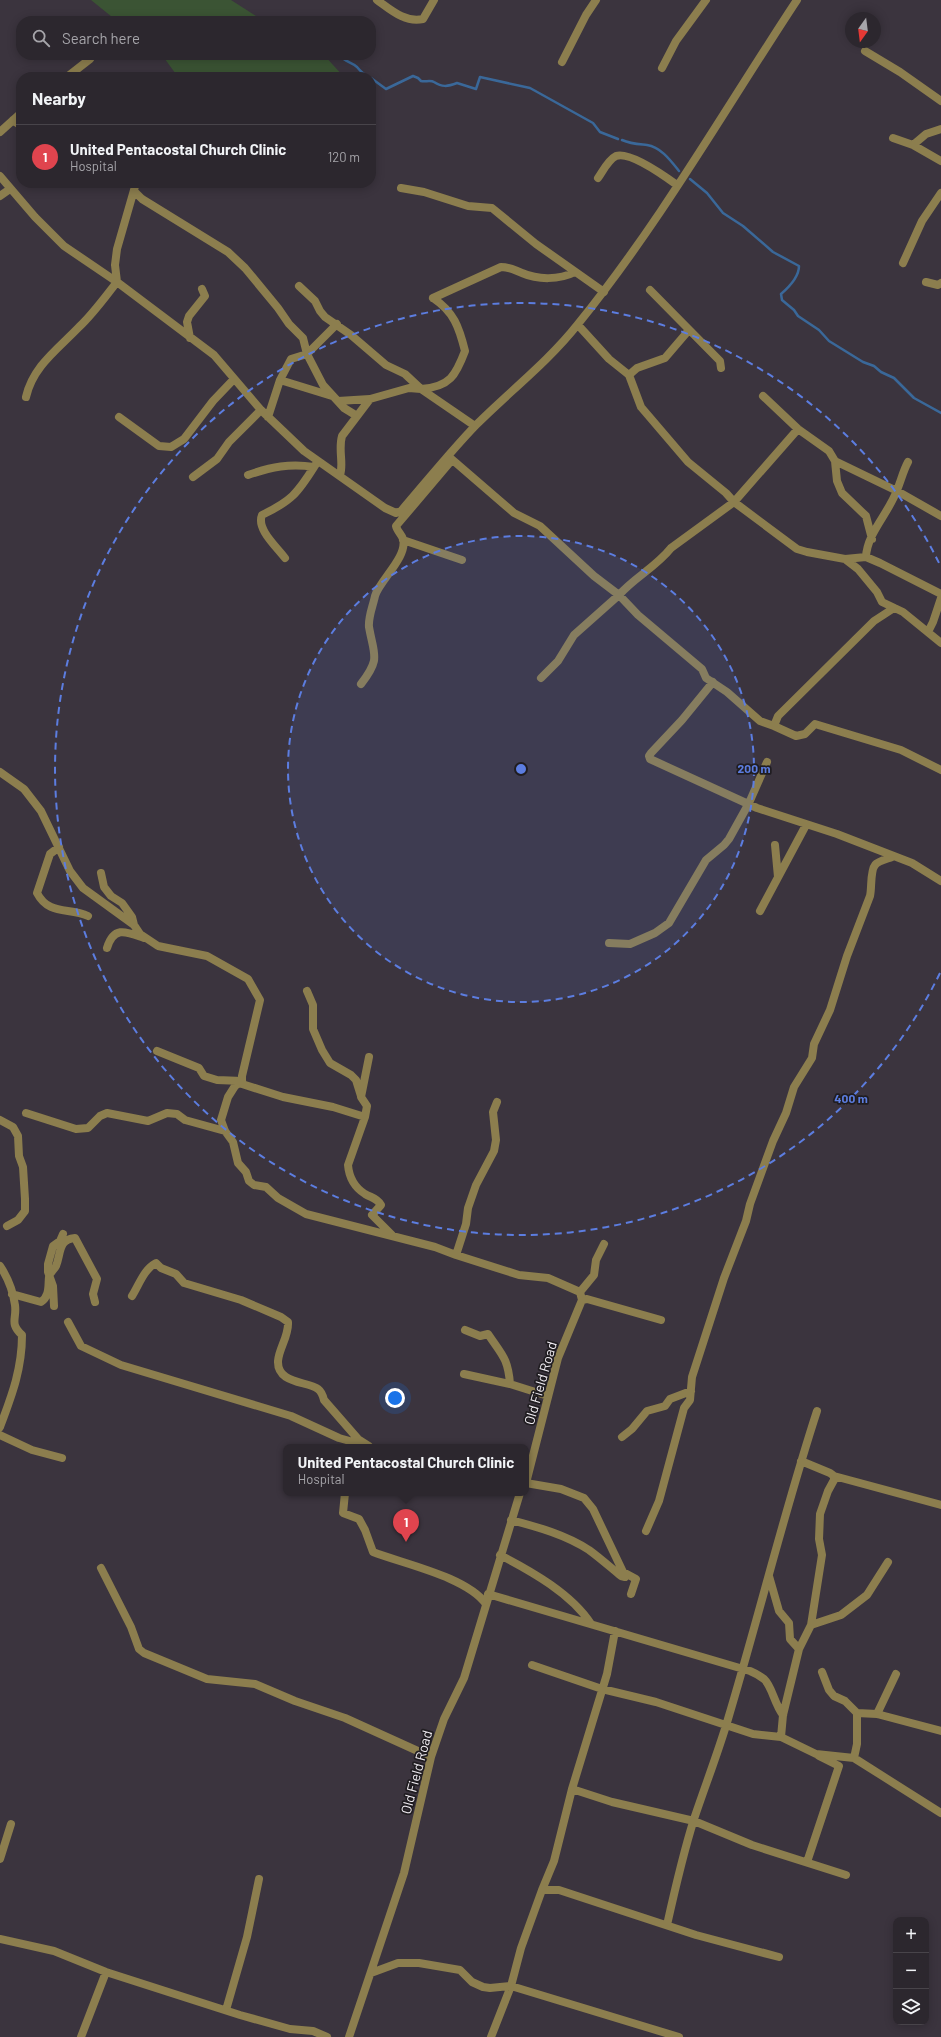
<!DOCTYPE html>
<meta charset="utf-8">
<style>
:root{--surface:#2c272e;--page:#38333a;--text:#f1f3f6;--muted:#a6a5aa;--line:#48444a;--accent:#db2777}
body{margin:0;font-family:Barlow,sans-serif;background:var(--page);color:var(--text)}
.controls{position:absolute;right:12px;bottom:12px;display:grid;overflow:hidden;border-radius:8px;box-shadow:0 2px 10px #0003}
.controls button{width:36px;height:36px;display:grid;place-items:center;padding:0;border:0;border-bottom:1px solid var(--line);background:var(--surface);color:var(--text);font:20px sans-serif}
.compass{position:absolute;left:845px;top:12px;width:36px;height:36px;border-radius:50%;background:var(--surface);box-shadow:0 2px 10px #0003;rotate:194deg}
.you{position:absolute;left:395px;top:1398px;width:14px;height:14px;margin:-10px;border:3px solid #fff;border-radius:50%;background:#1a73e8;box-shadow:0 0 0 6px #1a73e833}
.badge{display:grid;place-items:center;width:26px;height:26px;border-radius:50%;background:var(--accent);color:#fff;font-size:13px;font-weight:700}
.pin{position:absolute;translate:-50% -33px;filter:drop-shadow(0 1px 2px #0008)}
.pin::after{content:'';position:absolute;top:21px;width:14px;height:12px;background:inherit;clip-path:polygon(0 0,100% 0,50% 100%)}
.popup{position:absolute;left:283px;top:1444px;width:246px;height:52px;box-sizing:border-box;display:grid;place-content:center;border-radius:8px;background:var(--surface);filter:drop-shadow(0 1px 3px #0005);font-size:13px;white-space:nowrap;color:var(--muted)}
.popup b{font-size:15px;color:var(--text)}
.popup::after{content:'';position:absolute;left:50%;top:100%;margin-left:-8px;border:8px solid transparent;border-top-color:var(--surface)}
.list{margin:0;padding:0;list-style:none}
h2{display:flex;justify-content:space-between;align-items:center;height:52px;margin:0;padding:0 16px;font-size:17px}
h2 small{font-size:13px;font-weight:400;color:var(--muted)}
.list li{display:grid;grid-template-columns:26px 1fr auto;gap:12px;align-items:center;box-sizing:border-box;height:64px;padding:0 16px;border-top:1px solid var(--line)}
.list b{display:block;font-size:15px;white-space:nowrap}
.list p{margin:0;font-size:13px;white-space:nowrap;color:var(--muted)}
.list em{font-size:13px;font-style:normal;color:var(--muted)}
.icon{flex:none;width:22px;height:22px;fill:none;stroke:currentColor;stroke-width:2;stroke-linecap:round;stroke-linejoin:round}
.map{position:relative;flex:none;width:941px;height:2037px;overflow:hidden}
.search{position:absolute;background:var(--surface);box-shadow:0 2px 10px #0003;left:16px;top:16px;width:360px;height:44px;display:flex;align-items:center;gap:10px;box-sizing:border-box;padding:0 14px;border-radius:16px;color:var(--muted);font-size:15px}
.panel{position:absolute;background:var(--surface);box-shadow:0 2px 10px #0003;left:16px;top:72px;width:360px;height:116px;border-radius:16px}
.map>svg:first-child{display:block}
.green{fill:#3b5434}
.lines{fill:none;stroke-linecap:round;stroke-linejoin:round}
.stream{stroke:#3a6899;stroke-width:2.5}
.street{stroke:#8c7e4e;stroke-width:8}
.ring{fill:none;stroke:#5c7de0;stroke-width:2;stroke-dasharray:7 5}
.labels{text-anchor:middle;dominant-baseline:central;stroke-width:3.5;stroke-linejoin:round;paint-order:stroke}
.street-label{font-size:14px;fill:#f0ecf2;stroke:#201d21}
.centre{fill:#5c7de0;stroke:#201d21;stroke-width:2}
.ring-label{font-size:12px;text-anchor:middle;font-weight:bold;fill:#5c7de0;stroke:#201d21;stroke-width:3.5;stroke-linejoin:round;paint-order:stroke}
</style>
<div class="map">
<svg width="941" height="2037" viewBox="0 0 941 2037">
<rect width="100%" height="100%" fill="#3b343e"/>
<!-- green -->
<path class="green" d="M 91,0 L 231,0 L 264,21 L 117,21 Z
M 162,55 L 324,55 L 344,77 L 178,77 Z"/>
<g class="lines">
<!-- stream -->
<path class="stream" d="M 339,55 C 345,62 351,62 357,67 C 361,72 363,74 369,77
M 371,78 L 386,89 L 413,76 L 418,78 L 421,81 C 425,82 431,80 434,82 C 442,87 447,87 457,83 L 476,89 L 480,77 L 530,88 L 593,123 L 600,132 L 618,139
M 622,140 C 631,144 637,144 647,145 C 661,147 671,161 679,171
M 690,179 L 707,193 L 723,213 L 743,226 L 773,252 L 799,266 C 799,277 788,288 781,294 L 782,300 L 794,310 L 798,316 L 819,330 L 829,341 L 863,362 L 874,366 L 881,372 L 894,378 L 914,398 L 941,413"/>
<!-- street -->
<path class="street" d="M 377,0 C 391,10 405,23 423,19 L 434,0
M 865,51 L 900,72 L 941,101
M 562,62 L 586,15 L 596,0
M 662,68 L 676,41 L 706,0
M 67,77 L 90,59
M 13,120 L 21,126
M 0,132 L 21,113
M 893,138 L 913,145 L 941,161
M 913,145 L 926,134 L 941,129
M 0,176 L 35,217 L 64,246 L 117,282 L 214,355 L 261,410 L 304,451 L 385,508 L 396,513 L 401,511 C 426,482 450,452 476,425 C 510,391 548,362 578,324 C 660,223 725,109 797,0
M 598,178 C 603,171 608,160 616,156 C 630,151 666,177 677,185
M 401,188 L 424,192 L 468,206 L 492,208 L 536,244 L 604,292
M 134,191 L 142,199 L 228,252 L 245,268 L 278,308 L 289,324 L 303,338 L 307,354 L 323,385 L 344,408 L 357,416
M 0,196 L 10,189
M 903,263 L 922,221 L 941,193
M 926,282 L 938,285 L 941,283
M 299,286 L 315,301 L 320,311 L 325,317 L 351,335 L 386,365 L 405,374 L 421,389 C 450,387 456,375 465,351 C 459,327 454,312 433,298
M 650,290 L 720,361 L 721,368
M 433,298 L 501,267 C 510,267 514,270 522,273 C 538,280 559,280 575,272
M 578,325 L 609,359 L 629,375 L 641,407 L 688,462 L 726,493 L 734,502 L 798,429
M 190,338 L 187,322 L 189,316 L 205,296 L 202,289
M 629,375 L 637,368 L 665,358 L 689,330
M 280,380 L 332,396
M 763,396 L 798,429 L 829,451 L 835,461 L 837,481 L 842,493 L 866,516 L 872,539
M 26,397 C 33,366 58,349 79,327 C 93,314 105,297 117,282 L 115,265 L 117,249 L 136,183
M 338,401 L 370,399
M 119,417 L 159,446 L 171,447 L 184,439 L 213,401 L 234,379
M 268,417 L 280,380 L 291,359 L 307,354 L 337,324
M 448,456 L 514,513 L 540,526 L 594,576 L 619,595 C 635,577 656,567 671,548 L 734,502 L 797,549 L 807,552 L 845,559 L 858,569 L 877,592 L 882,602 L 903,612 L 941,643
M 835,461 L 897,491 L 941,516
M 248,475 C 271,467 290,463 314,467 L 316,464
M 340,475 C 344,464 338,450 342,436 L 370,399 L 409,388 L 421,389 L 475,426
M 193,477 L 217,459 L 229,442 L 261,410
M 403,540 L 462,560
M 866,557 C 867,533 889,513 897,490 C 901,481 903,471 908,462
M 285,558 C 277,547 256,529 262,515 C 291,501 297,494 314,467
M 845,559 L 866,557 L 880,563 L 941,594
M 894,608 L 874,621 L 778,716 L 774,726 L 796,736 L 805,734 L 815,724 L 901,750 L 941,770
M 928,632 L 933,622 L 941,598
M 541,678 L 558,661 L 574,635 L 619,595 L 638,615 L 702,669 L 706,678 L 727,692 L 760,721 L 774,726
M 713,682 L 682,720 L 651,753 L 649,756 L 650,759 L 757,808 L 837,834 L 912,863 L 941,881
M 361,684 C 381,658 374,656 369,627 C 368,617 373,606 375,596 C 379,581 408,557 403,539 C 402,535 397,531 396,526 L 452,460
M 0,772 L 24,789 L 41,811 L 70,871 L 83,888 L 134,925 L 140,934 L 158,946 L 207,956 L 248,979 L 260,1000 L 242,1076 L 242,1084 L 283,1097 L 333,1107 L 365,1117
M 775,845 L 778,877
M 59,847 L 50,854 L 37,893 C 49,916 69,907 88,916
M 101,873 L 104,887 L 111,896 L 122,903 L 132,917 L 134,925
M 760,911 L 806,825
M 609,943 L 630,944 L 655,933 L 669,923 L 706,860 L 724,845 L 729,839 L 749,803 L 767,762
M 107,948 C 114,925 127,932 144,938
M 307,991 L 313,1005 L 313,1029 L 322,1050 L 330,1063 L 351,1075 L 356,1080 L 361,1096
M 157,1051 L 199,1068 L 204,1076 L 217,1080 L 242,1081
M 369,1057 L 361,1097 L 367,1106 L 365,1117 L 348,1165 C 349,1177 354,1187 365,1194 C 372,1198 377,1198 381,1205 L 372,1215 L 392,1235
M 242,1081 L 235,1086 L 228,1097 L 221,1120 L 225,1131 L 233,1142 L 238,1163 L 246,1172 L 249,1181 L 254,1185 L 266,1187 L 278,1198 L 306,1214 L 435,1247 L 456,1255 L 519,1275 L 548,1278 L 580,1292
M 26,1113 L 76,1129 L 88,1128 L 100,1116 L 107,1113 L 148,1121 L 167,1113 L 177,1114 L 185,1120 L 225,1131
M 0,1120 L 13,1127 L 18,1136 L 19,1156 L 23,1167 L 25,1199 L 25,1211 L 18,1220 L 7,1226
M 456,1255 L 466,1224 L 468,1208 L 476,1185 L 494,1151 L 496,1140 L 493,1112 L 497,1102
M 0,1266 C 8,1278 13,1291 15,1305 C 17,1319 9,1323 22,1335 C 22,1369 12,1395 0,1427
M 580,1292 L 594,1275 L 596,1260 L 604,1244
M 12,1294 L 41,1302 C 50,1296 48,1285 49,1277 C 50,1272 54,1270 56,1266 C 61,1254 58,1239 75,1238 L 97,1279 L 93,1294 L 95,1302
M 132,1296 C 139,1285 144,1269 156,1263 L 161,1268 L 176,1274 L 184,1283 L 241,1300 L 281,1317 L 288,1322 C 289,1336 279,1348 278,1361 C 277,1384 307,1381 318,1389 C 322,1392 323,1396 324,1400 L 358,1439 L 369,1446
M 582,1300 L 587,1299 L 661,1320
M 54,1306 L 53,1286 L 48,1272 L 48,1264 L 53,1246 L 60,1241 L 63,1234
M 68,1322 L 81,1346 L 121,1365 L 291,1416 L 339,1438 L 364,1445
M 465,1330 L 480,1336 L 488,1334 C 502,1355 508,1358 510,1384 L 548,1396
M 464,1374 L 510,1384
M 0,1435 L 32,1450 L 62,1458
M 622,1437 L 632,1429 L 647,1411 L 665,1406 L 670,1399 L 691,1391
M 834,1476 L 941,1505
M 526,1483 L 558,1358 L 582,1300 L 580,1292
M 526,1483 L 561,1489 L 584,1498 L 593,1509 L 623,1572 L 636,1579 L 631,1594
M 345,1493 L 343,1513 L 359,1519 L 365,1530 L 373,1552 C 404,1564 467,1577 486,1604
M 511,1520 C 538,1527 566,1535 589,1550 C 600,1558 610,1567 621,1576 L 625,1577
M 646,1531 L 659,1501 L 684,1408 L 690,1400 L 692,1377 L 724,1278 L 746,1221 L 750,1204 L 773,1141 L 786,1113 L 794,1087 L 812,1058 L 814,1044 L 830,1010 L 847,956 L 870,896 C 872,888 870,871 875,865 C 878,861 887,859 892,857
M 500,1555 C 531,1571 572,1594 591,1624
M 101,1568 L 131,1627 L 139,1649 L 144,1653 L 207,1679 L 255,1684 L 295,1701 L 345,1718 L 431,1757
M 769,1576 L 779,1611 L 789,1623 L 790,1639 L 799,1649 L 783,1715 L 781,1737
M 488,1594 L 750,1671 C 755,1673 760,1676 764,1679 C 772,1686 774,1703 783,1715
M 811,1625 L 841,1615 L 867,1595 L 888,1562
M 615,1631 L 607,1674 L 572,1789 L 612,1802 L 694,1821 L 752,1845 L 846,1875
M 799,1649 L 811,1625 L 822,1555 L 819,1539 L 820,1514 L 828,1491 L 834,1480 L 834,1476 L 830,1473 L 801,1461
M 532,1665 L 602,1689 L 656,1702 L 753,1734 L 781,1737 L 816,1754 L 854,1758 L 941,1813
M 822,1672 L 829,1690 L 834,1696 L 845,1701 L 857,1713 L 857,1744 L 854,1758
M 857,1713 L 877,1714 L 941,1731
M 877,1714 L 896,1674
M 0,1859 L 11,1824
M 807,1862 L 839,1766 L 819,1756
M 542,1890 L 554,1861 L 572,1789
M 667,1925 C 675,1889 683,1854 694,1819 C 705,1786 718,1753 728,1719 C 759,1616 784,1512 817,1411
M 0,1939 L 54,1951 L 106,1972 L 240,2015 L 290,2029 L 313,2031 L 327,2037
M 371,1973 L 398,1963 L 419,1963 L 460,1970 L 472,1982 L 483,1987 L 490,1988 L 511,1986 L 679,2037
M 226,2010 L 247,1937 L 259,1879
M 81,2037 L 106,1972
M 349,2037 L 404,1873 L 431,1757 L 444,1719 L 464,1678 L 520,1493
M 491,2037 L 511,1986 L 521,1948 L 542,1890 L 559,1890 L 696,1935 L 779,1957"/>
</g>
<!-- distance rings -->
<circle cx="521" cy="769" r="233" fill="#5c7de0" fill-opacity=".12"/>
<g class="ring">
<circle cx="521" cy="769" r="233"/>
<path d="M940 973A466 466 0 1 1 940 565"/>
</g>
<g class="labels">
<!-- street labels -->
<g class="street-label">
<text transform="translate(540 1383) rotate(-74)">Old Field Road</text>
<text transform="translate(416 1772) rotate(-75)">Old Field Road</text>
</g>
</g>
<circle cx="521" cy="769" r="6" class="centre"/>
<g class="ring-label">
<text x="754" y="773">200 m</text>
<text x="851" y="1103">400 m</text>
</g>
</svg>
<div class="controls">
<button>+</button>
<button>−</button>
<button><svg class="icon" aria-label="layers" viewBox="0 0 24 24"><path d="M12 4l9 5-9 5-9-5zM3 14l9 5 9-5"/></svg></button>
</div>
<svg class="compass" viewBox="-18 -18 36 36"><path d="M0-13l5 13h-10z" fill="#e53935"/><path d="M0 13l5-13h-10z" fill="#a6a5aa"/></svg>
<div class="you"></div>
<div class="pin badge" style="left:406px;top:1542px;background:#e0444e">1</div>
<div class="popup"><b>United Pentacostal Church Clinic</b>Hospital</div>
<div class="search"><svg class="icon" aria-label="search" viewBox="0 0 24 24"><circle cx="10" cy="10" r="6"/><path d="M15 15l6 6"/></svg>Search here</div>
<section class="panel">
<h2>Nearby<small></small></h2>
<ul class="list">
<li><span class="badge" style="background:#e0444e">1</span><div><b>United Pentacostal Church Clinic</b><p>Hospital</p></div><em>120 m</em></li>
</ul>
</section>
</div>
